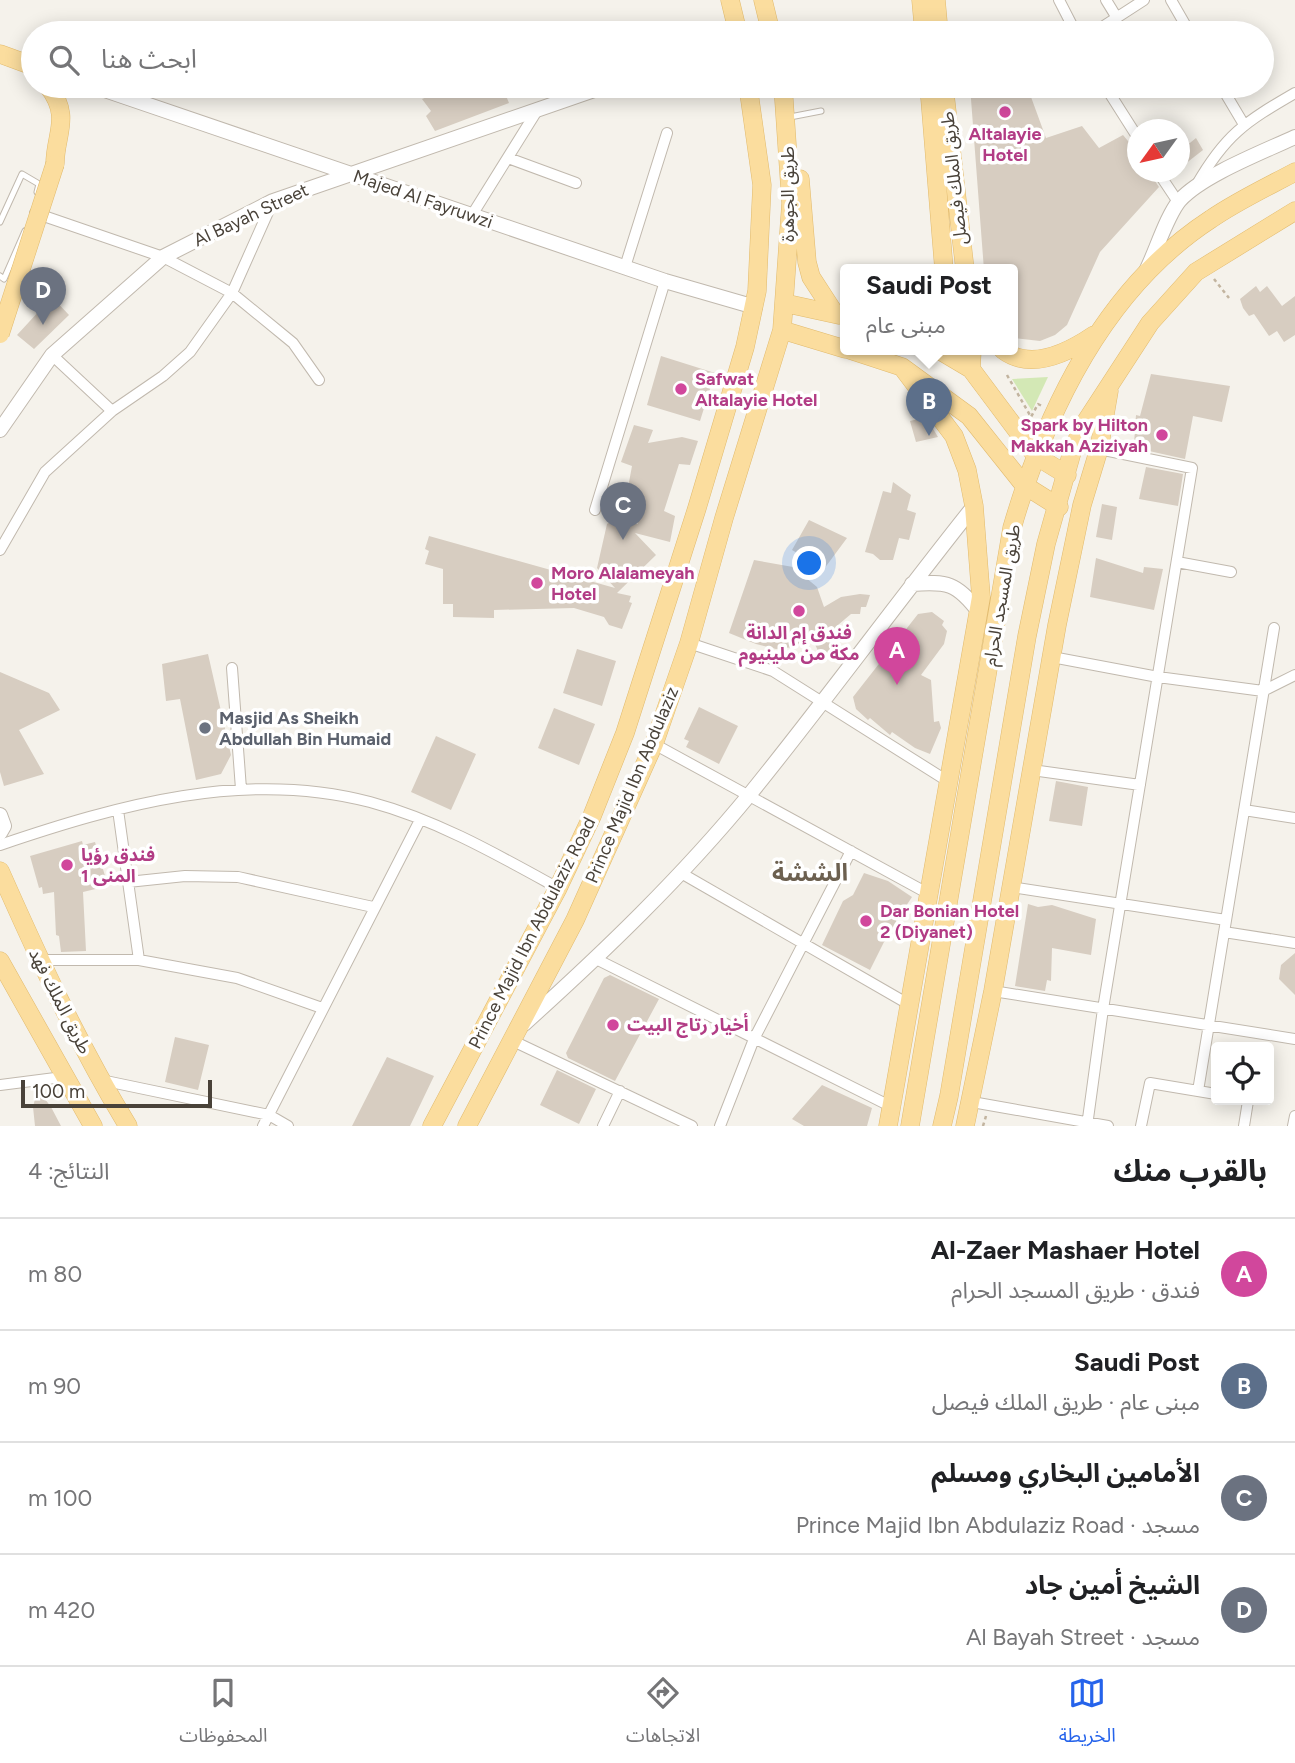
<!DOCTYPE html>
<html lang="ar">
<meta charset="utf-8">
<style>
:root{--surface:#fff;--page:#f2f2f2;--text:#202124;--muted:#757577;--line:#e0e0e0;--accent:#2563eb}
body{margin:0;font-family:Figtree,"Noto Sans Arabic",sans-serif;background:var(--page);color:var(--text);direction:rtl}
.controls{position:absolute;right:21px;bottom:21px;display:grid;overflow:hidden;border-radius:7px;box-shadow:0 4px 18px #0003}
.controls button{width:63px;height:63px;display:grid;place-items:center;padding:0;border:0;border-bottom:2px solid var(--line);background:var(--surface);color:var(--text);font:35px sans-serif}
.compass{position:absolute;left:1127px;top:119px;width:63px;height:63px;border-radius:50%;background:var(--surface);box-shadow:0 4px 18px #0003;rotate:237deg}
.scale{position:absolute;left:21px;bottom:18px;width:191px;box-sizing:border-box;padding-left:7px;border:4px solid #494239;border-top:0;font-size:19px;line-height:24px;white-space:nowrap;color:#494239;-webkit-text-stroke:5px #fff;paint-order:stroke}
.you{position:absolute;left:810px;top:564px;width:24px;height:24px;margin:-18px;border:5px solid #fff;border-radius:50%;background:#1a73e8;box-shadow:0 0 0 10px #1a73e833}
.badge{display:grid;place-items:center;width:46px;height:46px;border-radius:50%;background:var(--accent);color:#fff;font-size:23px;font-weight:700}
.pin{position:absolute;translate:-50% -58px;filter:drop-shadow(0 2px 4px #0008)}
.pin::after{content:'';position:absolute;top:37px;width:24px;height:21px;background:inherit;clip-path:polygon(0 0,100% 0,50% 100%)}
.popup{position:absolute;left:840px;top:264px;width:178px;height:91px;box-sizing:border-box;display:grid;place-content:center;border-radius:7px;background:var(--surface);filter:drop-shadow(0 2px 5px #0005);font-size:23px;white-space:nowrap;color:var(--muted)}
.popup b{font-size:26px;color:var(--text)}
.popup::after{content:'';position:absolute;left:50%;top:100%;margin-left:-14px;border:14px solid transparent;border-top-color:var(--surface)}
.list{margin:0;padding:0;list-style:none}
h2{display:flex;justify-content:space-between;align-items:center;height:91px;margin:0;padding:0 28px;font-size:30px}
h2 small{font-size:23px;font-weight:400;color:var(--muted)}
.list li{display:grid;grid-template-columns:46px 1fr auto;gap:21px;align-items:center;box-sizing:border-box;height:112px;padding:0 28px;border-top:2px solid var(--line)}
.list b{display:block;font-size:26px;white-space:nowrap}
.list p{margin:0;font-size:23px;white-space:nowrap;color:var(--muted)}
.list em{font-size:23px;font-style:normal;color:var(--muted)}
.icon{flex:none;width:38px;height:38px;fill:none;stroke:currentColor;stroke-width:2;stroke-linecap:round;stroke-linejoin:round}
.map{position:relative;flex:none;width:1295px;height:1126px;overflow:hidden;direction:ltr}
.search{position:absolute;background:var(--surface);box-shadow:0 4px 18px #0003;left:21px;right:21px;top:21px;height:77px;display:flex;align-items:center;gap:18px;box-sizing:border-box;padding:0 24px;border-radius:38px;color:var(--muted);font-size:26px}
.sheet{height:539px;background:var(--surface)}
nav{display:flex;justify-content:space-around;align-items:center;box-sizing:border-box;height:98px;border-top:2px solid var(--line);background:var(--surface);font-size:19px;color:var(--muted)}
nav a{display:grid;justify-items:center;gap:4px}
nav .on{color:var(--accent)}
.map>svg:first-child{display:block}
.green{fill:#d3e8b5}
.building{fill:#d7cdc1}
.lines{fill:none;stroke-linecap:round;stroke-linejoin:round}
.service-casing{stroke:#c1b9ae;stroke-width:7}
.minor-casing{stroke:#c1b9ae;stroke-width:12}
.tertiary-casing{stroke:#c1b9ae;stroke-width:16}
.primary-casing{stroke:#e1ba6d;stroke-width:19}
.path{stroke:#c2b49f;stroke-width:2.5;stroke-dasharray:3.5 3.5;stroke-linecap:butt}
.service{stroke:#fff;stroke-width:5}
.minor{stroke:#fff;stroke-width:10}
.tertiary{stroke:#fff;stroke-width:14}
.primary{stroke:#fbdd9e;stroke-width:18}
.primary-bridge-casing{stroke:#e1ba6d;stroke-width:19;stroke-linecap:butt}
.primary-bridge{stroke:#fbdd9e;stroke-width:18}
.hotel-dot{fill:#d1479c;stroke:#fff;stroke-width:2.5}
.worship-dot{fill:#6b7280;stroke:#fff;stroke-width:2.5}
.labels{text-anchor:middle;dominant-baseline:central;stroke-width:7;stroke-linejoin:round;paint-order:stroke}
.hotel-label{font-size:18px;font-weight:bold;fill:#b23c85;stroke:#fff;text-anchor:start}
.street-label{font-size:18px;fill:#494239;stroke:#fff}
.worship-label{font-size:18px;font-weight:bold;fill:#5b616d;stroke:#fff;text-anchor:start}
.district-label{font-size:24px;font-weight:bold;fill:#6c6050;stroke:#fff}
</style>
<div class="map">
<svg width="1295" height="1126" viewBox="0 0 1295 1126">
<rect width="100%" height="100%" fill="#f5f2eb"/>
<!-- green -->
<path class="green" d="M 1048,377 L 1032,411 L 1012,379 Z"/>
<!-- building -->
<path class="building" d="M 464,86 L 502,86 L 509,103 L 435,131 L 426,116 L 431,111 L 422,99 L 427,97 L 421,88 Z
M 970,86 L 1027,86 L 1046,138 L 1082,126 L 1099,148 L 1123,135 L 1138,153 L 1138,172 L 1149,172 L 1159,187 L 1100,252 L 1067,325 L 1055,335 L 1040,341 L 1013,338 L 1013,270 L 984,270 Z
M 1196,138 L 1203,150 L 1180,168 L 1180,151 Z
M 1256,286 L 1260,292 L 1267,286 L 1282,306 L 1295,296 L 1295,335 L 1284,342 L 1277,331 L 1269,336 L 1254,314 L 1249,316 L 1243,308 L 1240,299 Z
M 52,297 L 69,315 L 34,349 L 17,335 Z
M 661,356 L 715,373 L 700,421 L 647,405 Z
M 1151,374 L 1230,386 L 1222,422 L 1193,416 L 1185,459 L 1149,451 L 1149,448 L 1134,444 L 1136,415 L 1140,416 Z
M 926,417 L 938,437 L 916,442 L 910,421 Z
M 634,425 L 653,430 L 648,443 L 682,437 L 698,441 L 690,465 L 679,464 L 664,511 L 675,516 L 670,542 L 635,533 L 656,555 L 617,593 L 631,596 L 629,602 L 632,603 L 622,629 L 609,625 L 604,617 L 574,608 L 494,610 L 494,618 L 453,617 L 453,604 L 443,604 L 443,569 L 425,564 L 429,551 L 425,549 L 429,536 L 615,588 L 597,568 L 607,524 L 613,520 L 638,524 L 627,493 L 632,466 L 621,462 Z
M 1146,467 L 1183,474 L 1178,506 L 1139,499 Z
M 893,482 L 911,495 L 907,510 L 916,513 L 909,540 L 899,538 L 893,560 L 880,560 L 873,554 L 865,552 L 883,491 L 891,493 Z
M 1102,504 L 1117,507 L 1112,540 L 1096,537 Z
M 809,520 L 847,538 L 824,569 L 792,550 Z
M 1096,558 L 1143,573 L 1144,567 L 1163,569 L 1154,610 L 1090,597 Z
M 754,560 L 793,567 L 817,587 L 824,607 L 841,597 L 860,594 L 870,595 L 866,607 L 861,607 L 860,614 L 851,614 L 838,625 L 831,652 L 821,657 L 811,636 L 794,647 L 776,649 L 756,644 L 729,633 Z
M 932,612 L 944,621 L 942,625 L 947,631 L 944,644 L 921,675 L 931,680 L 934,722 L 939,721 L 941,728 L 930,754 L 915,748 L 892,732 L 890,735 L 870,718 L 868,720 L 856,709 L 853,697 L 918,614 Z
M 577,649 L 616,661 L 602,706 L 563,693 Z
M 208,654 L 231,755 L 221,774 L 196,780 L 180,699 L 166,701 L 162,664 Z
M 0,672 L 49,693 L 60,710 L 19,730 L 44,774 L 4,786 L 0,772 Z
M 699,707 L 738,726 L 719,764 L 686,747 L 689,741 L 684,739 Z
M 554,708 L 595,724 L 579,765 L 538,748 Z
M 436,736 L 476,754 L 451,810 L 411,792 Z
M 1056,781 L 1088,787 L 1082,826 L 1049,821 Z
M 82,841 L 83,845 L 95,842 L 108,886 L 83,892 L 86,951 L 61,952 L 59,936 L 56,935 L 54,892 L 43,894 L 42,887 L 39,888 L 30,856 Z
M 864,873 L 888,881 L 912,897 L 896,921 L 899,927 L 895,935 L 884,942 L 870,970 L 822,945 L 843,901 L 853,895 Z
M 1028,904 L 1038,907 L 1052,905 L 1096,919 L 1091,955 L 1052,948 L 1051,981 L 1047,980 L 1045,991 L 1015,986 Z
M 1295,953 L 1295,995 L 1279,979 L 1281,965 Z
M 610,975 L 659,999 L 615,1081 L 568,1058 L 566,1053 L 604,978 Z
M 175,1037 L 209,1045 L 198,1090 L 165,1082 Z
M 387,1057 L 434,1076 L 410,1126 L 352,1126 Z
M 557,1070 L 596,1089 L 579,1124 L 540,1105 Z
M 822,1085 L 872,1108 L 867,1126 L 804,1126 L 792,1119 Z
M 42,1095 L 51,1107 L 61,1126 L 35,1126 L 33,1107 L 35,1099 Z"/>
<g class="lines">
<!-- service casing -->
<g class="service-casing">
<path id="service" d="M 790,117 L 821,111
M 0,222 L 22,174 L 39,184 L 37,192
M 0,276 L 4,279 L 25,231"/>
</g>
<!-- minor casing -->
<g class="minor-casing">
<path id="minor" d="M 1059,0 L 1076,33
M 1106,0 L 1117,18
M 1171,0 L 1190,33
M 1093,33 L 1144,0
M 1105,86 L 1138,138
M 1221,86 L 1243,123
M 508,158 L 576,183
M 1158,172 L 1178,202
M 1196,186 C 1225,135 1245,122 1295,93
M 35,213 L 163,257 L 232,293 L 293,343 L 319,380
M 472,215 L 538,109
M 625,267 L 667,133
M 52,355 L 112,411
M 595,510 L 665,281
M 0,550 L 45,472 L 112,411 L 163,376 L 190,352 L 232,293 L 273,201
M 1177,562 L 1231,572
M 689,643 L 773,671 L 949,782
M 1052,657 L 1158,677 L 1263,691 L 1295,675
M 232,668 L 241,789
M 654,744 L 929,894
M 1032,770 L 1140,785
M 118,810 L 139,960
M 1244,810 L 1295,818
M 0,845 C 118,805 245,769 370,802 C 437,820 498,855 558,888
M 681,873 L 910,1005
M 128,882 L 185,876 L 238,877 L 373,907
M 1011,887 L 1226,920
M 1224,932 L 1295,943
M 596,959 L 892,1107
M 38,960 L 139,960 L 237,978 L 322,1008
M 993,991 L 1295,1039
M 511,1040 L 692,1126
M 101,1080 L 269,1115 L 288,1126
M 0,1085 L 63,1077
M 1198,1091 L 1274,628
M 1244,1100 L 1248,1101 L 1244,1126
M 972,1102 L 1108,1126
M 263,1126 L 420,820
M 603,1126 L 620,1091
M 720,1126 L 754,1039 L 851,851
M 1087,1126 L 1103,1009 L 1192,468 L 1099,449
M 1141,1126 L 1150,1083 L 1216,1094
M 1293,1126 L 1295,1116"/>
</g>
<!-- tertiary casing -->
<g class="tertiary-casing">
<path id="tertiary" d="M 93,86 L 665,281 L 755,307
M 1147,269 C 1156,251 1167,215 1180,200 C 1203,175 1263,152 1295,137
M 0,430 L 52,355 L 163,257 L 273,201 L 606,86
M 912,584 C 947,581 957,583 979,612
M 0,815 L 4,826 L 0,833
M 524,1024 C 604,952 682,877 750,794 C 827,699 898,601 974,506"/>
</g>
<!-- primary casing -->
<g class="primary-casing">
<path id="primary" d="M 730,0 L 738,33
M 763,0 L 771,33
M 921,0 L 924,33
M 936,0 L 939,33
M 0,54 L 33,66
M 48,86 C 72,117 55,134 55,164
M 929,86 L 944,270
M 944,86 L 965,270
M 800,179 L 807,262 L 811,277 L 835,314
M 784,303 L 839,315
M 782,330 L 845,349
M 850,350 L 902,367 L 969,416 L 1024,485 L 1059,507
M 939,350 L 971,369 L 1036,456 L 1067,475
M 1003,350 C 1031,371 1069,352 1094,335
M 971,369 L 972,350
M 0,871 C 39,959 78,1044 128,1126
M 0,961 L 93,1126
M 432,1126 L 558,888 L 592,816 L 625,733 L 697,508 L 745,347 L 757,291 L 762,185 L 748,86
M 467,1126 L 575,920 L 654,744 L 689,643 L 724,518 L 782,330 L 791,203 L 783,86
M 888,1126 L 981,597 L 974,506 L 967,470 L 954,436 L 902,367
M 910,1126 L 1012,528 C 1046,411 1105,288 1211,219 C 1237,201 1267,187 1295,172
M 942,1126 L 949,1096 L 1027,636 L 1046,544 L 1072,452 L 1083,426 L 1150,323 L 1196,272 L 1295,211
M 965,1126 L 993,991 L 1057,625 L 1082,505 L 1099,449 L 1109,391"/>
</g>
<!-- path -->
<path class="path" d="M 1214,279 L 1229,298
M 1007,375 L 1031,417 L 1038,404 L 1042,406
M 983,1126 L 986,1116"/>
<!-- service -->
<use href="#service" class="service"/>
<!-- minor -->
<use href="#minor" class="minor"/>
<!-- tertiary -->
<use href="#tertiary" class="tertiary"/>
<!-- primary -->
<use href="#primary" class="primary"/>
<!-- primary-bridge casing -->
<g class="primary-bridge-casing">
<path id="primary-bridge" d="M 0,334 L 55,164"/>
</g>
<!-- primary-bridge -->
<use href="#primary-bridge" class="primary-bridge"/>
</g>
<!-- markers -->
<g class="hotel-dot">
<circle cx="1005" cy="112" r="7"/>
<circle cx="681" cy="389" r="7"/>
<circle cx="1162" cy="435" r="7"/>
<circle cx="537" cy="583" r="7"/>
<circle cx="799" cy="611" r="7"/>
<circle cx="67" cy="865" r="7"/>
<circle cx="866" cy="921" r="7"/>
<circle cx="613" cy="1025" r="7"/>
</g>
<circle class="worship-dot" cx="205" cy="728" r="7"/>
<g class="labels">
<!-- hotel labels -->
<g class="hotel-label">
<text x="1005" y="134" text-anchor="middle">Altalayie<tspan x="1005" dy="21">Hotel</tspan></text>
<text x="695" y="379">Safwat<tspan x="695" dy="21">Altalayie Hotel</tspan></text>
<text x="1148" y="425" text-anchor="end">Spark by Hilton<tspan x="1148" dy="21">Makkah Aziziyah</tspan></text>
<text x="551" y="573">Moro Alalameyah<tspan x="551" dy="21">Hotel</tspan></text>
<text x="799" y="633" text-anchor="middle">فندق إم الدانة<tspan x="799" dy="21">مكة من ملينيوم</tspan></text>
<text x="81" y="855">فندق رؤيا<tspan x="81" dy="21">المنى 1</tspan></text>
<text x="880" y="911">Dar Bonian Hotel<tspan x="880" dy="21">2 (Diyanet)</tspan></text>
<text x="627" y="1025">أخيار رتاج البيت</text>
</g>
<!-- street labels -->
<g class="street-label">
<text transform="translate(954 178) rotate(-96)">طريق الملك فيصل</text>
<text transform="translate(788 194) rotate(-90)">طريق الجوهرة</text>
<text transform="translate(423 199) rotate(19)">Majed Al Fayruwzi</text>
<text transform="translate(251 215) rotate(-25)">Al Bayah Street</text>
<text transform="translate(1002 595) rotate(-80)">طريق المسجد الحرام</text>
<text transform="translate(632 785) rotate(-67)">Prince Majid Ibn Abdulaziz</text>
<text transform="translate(532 933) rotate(-63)">Prince Majid Ibn Abdulaziz Road</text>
<text transform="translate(60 1001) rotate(63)">طريق الملك فهد</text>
</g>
<!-- worship labels -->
<g class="worship-label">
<text x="219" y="718">Masjid As Sheikh<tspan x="219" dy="21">Abdullah Bin Humaid</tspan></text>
</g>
<!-- district labels -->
<g class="district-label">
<text x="810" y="872">الششة</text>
</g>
</g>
</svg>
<div class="controls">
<button><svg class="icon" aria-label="locate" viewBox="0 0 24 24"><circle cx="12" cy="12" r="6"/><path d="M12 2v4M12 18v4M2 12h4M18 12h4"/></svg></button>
</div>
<svg class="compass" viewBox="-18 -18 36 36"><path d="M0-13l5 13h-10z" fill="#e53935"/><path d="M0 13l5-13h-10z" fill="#757577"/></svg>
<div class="scale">100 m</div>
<div class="you"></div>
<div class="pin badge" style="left:897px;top:685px;background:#d1479c">A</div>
<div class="pin badge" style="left:929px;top:436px;background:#5c6f8a">B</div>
<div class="popup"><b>Saudi Post</b>مبنى عام</div>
<div class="pin badge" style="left:623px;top:540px;background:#6b7280">C</div>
<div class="pin badge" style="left:43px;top:325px;background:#6b7280">D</div>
<div class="search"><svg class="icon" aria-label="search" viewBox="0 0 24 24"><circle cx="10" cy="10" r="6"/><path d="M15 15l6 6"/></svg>ابحث هنا</div>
</div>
<section class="sheet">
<h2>بالقرب منك<small>النتائج: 4</small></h2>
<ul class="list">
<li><span class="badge" style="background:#d1479c">A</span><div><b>Al-Zaer Mashaer Hotel</b><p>فندق · طريق المسجد الحرام</p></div><em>80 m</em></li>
<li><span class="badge" style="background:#5c6f8a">B</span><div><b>Saudi Post</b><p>مبنى عام · طريق الملك فيصل</p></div><em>90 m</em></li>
<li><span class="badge" style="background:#6b7280">C</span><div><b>الأمامين البخاري ومسلم</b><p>مسجد · Prince Majid Ibn Abdulaziz Road</p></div><em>100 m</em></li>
<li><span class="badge" style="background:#6b7280">D</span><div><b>الشيخ أمين جاد</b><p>مسجد · Al Bayah Street</p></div><em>420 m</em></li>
</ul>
</section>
<nav>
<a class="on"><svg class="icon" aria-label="map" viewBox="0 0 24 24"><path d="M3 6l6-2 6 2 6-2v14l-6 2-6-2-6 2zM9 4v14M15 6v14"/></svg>الخريطة</a>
<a><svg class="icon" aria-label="directions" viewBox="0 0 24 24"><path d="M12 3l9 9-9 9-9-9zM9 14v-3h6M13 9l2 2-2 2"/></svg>الاتجاهات</a>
<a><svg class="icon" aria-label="saved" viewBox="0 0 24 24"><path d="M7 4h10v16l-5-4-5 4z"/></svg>المحفوظات</a>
</nav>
